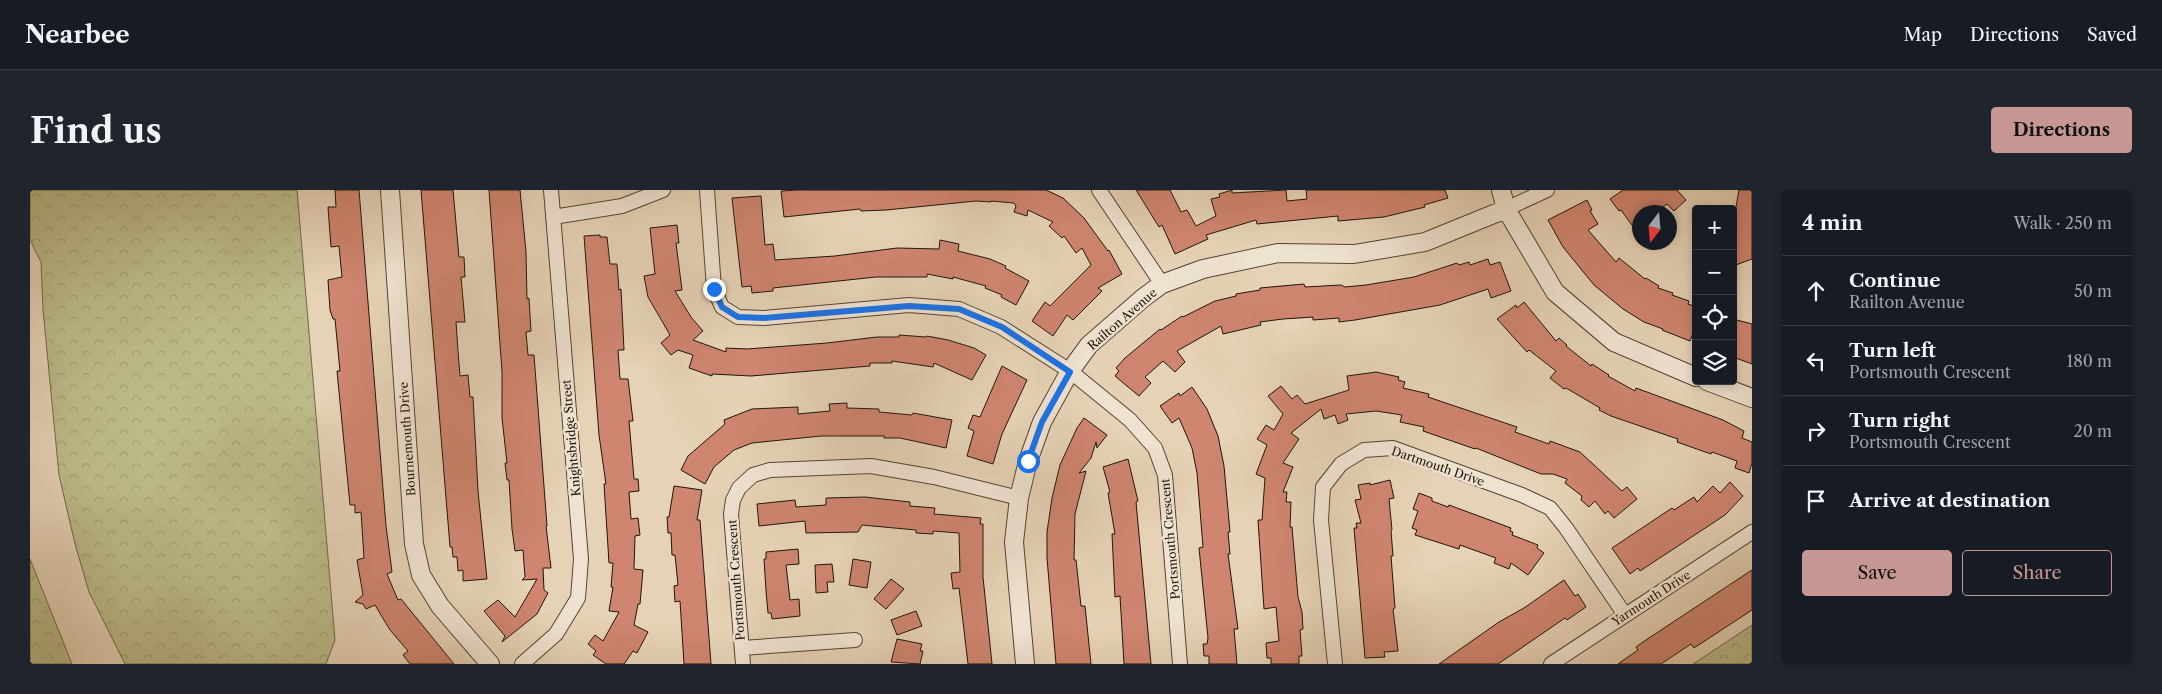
<!DOCTYPE html>
<meta charset="utf-8">
<style>
:root{--surface:#171b24;--page:#20242c;--text:#f1f3f6;--muted:#9ea1a6;--line:#363941;--accent:#c59692}
body{margin:0;font-family:"Libre Caslon Text",serif;background:var(--page);color:var(--text)}
.controls{position:absolute;right:15px;top:15px;display:grid;overflow:hidden;border-radius:5px;box-shadow:0 2px 8px #0003}
.controls button{width:45px;height:45px;display:grid;place-items:center;padding:0;border:0;border-bottom:1px solid var(--line);background:var(--surface);color:var(--text);font:25px sans-serif}
.compass{position:absolute;left:1602px;top:15px;width:45px;height:45px;border-radius:50%;background:var(--surface);box-shadow:0 2px 8px #0003;rotate:196deg}
.stop{position:absolute;width:15px;height:15px;margin:-11px;border:4px solid #1a73e8;border-radius:50%;background:#fff}
.stop.end{background:#1a73e8;border-color:#fff;box-shadow:0 1px 5px #0008}
.list{margin:0;padding:0;list-style:none}
h2{display:flex;justify-content:space-between;align-items:center;height:65px;margin:0;padding:0 20px;font-size:21px}
h2 small{font-size:16px;font-weight:400;color:var(--muted)}
.list li{display:grid;grid-template-columns:32px 1fr auto;gap:15px;align-items:center;box-sizing:border-box;height:70px;padding:0 20px;border-top:1px solid var(--line)}
.list b{display:block;font-size:19px;white-space:nowrap}
.list p{margin:0;font-size:16px;white-space:nowrap;color:var(--muted)}
.list em{font-size:16px;font-style:normal;color:var(--muted)}
.actions{display:flex;gap:10px;padding:15px 20px}
.actions a{flex:1;padding:11px 0;border:1px solid var(--accent);border-radius:5px;text-align:center;font-size:18px;color:var(--accent)}
.actions .main{background:var(--accent);color:#111}
.icon{flex:none;width:28px;height:28px;fill:none;stroke:currentColor;stroke-width:2;stroke-linecap:round;stroke-linejoin:round}
.map{position:relative;flex:none;width:1722px;height:474px;overflow:hidden;border-radius:5px}
header{display:flex;align-items:center;gap:30px;box-sizing:border-box;height:70px;padding:0 25px;background:var(--surface);border-bottom:1px solid var(--line)}
header strong{font-size:24px}
nav{display:flex;gap:28px;margin-inline-start:auto;font-size:18px}
.intro{display:flex;align-items:center;justify-content:space-between;box-sizing:border-box;height:120px;padding:0 30px}
h1{margin:0;font-size:35px}
.button{padding:12px 22px;border-radius:5px;background:var(--accent);color:#111;font-size:18px;font-weight:700}
main{display:flex;gap:30px;padding:0 30px}
aside{flex:1;background:var(--surface);border-radius:5px;box-shadow:0 2px 8px #0003}
.map>svg:first-child{display:block}
.forest{fill:url(#forest-crowns);stroke:#6e6849}
.building{fill:#cf8570;stroke:#201609}
.lines{fill:none;stroke-linecap:round;stroke-linejoin:round}
.minor-casing{stroke:#524534;stroke-width:16}
.tertiary-casing{stroke:#524534;stroke-width:20}
.minor{stroke:#efe2d0;stroke-width:14}
.tertiary{stroke:#efe2d0;stroke-width:18}
.route{stroke:#1a73e8;stroke-width:6}
.labels{text-anchor:middle;dominant-baseline:central;stroke-width:5;stroke-linejoin:round;paint-order:stroke}
.street-label{font-size:12px;fill:#201609;stroke:#efe2d0}
</style>
<header>
<strong>Nearbee</strong>
<nav><a>Map</a><a>Directions</a><a>Saved</a></nav>
</header>
<div class="intro"><h1>Find us</h1><a class="button">Directions</a></div>
<main>
<div class="map">
<svg width="1722" height="474" viewBox="0 0 1722 474">
<defs>
<pattern id="forest-crowns" width="20" height="18" patternUnits="userSpaceOnUse" patternTransform="scale(1.25)"><rect width="20" height="18" fill="#bcba89"/><path d="M2 6a3 3 0 1 1 6 0M12 15a3 3 0 1 1 6 0" fill="none" stroke="#a19f75"/></pattern>
</defs>
<rect width="100%" height="100%" fill="#e6d2b6"/>
<filter id="stains"><feTurbulence type="fractalNoise" baseFrequency=".004" numOctaves="4"/><feColorMatrix values="0 0 0 0 .2 0 0 0 0 .09 0 0 0 0 .02 0 0 0 .5 -.17"/></filter>
<radialGradient id="worn" r=".72"><stop offset=".6" stop-color="#630" stop-opacity="0"/><stop offset="1" stop-color="#630" stop-opacity=".3"/></radialGradient>
<!-- forest -->
<path class="forest" d="M 0,0 L 267,0 L 305,450 L 296,474 L 95,474 L 59,402 L 45,354 L 29,285 L 13,120 L 11,72 L 0,50 Z
M 0,369 L 42,474 L 0,474 Z
M 1722,435 L 1722,474 L 1663,474 Z"/>
<!-- building -->
<path class="building" d="M 305,0 L 329,0 L 356,336 L 362,382 L 357,384 L 368,410 L 371,409 L 424,474 L 380,474 L 373,465 L 378,461 L 360,440 L 345,415 L 336,419 L 333,414 L 325,412 L 333,405 L 327,370 L 334,368 L 331,322 L 325,323 L 325,315 L 320,315 L 307,181 L 310,181 L 305,129 L 303,129 L 300,120 L 298,90 L 312,87 L 309,56 L 301,57 L 298,17 L 306,17 Z
M 391,0 L 423,0 L 429,67 L 434,67 L 435,87 L 431,87 L 435,132 L 426,132 L 428,161 L 430,186 L 438,185 L 440,207 L 443,207 L 448,301 L 457,389 L 433,391 L 433,380 L 428,381 L 427,367 L 423,367 L 422,357 L 420,357 Z
M 459,0 L 490,0 L 496,62 L 497,109 L 499,108 L 501,141 L 496,142 L 498,165 L 504,165 L 517,336 L 516,336 L 521,378 L 513,378 L 514,400 L 518,403 L 507,424 L 472,452 L 475,446 L 454,421 L 468,410 L 485,427 L 507,389 L 492,390 L 495,387 L 493,360 L 485,361 L 482,339 L 479,290 L 477,290 L 475,273 L 477,273 L 472,228 L 472,182 Z
M 768,0 L 1016,0 L 1033,8 L 1054,28 L 1078,61 L 1079,60 L 1092,84 L 1068,98 L 1072,101 L 1043,130 L 1037,125 L 1023,146 L 1002,131 L 1015,112 L 1020,116 L 1061,75 L 1052,58 L 1046,63 L 1034,46 L 1032,48 L 1019,36 L 1023,32 L 998,20 L 997,26 L 984,22 L 986,16 L 984,13 L 961,11 L 961,12 L 946,11 L 856,20 L 831,21 L 830,19 L 754,27 L 751,1 Z
M 1106,0 L 1140,0 L 1151,22 L 1157,20 L 1166,36 L 1186,26 L 1181,9 L 1190,7 L 1189,4 L 1202,0 L 1202,3 L 1256,0 L 1257,11 L 1277,9 L 1276,0 L 1415,0 L 1418,8 L 1394,15 L 1395,17 L 1354,27 L 1308,31 L 1308,26 L 1227,34 L 1226,30 L 1176,45 L 1178,49 L 1145,64 L 1132,35 L 1129,37 Z
M 1593,0 L 1647,0 L 1656,10 L 1644,21 L 1637,14 L 1625,22 L 1610,22 L 1610,46 L 1591,20 L 1589,21 L 1580,9 Z
M 1709,0 L 1722,0 L 1722,69 L 1703,76 L 1703,34 Z
M 731,6 L 735,55 L 743,54 L 745,70 L 805,66 L 867,58 L 909,59 L 910,50 L 929,54 L 928,61 L 960,69 L 976,76 L 975,78 L 999,91 L 986,115 L 971,107 L 972,105 L 955,98 L 956,96 L 923,87 L 923,89 L 897,84 L 897,87 L 846,87 L 743,98 L 743,101 L 722,103 L 721,96 L 712,97 L 702,8 Z
M 1557,10 L 1562,20 L 1560,21 L 1568,34 L 1558,40 L 1586,72 L 1589,68 L 1615,89 L 1616,88 L 1629,96 L 1628,98 L 1643,103 L 1642,105 L 1659,111 L 1658,114 L 1666,117 L 1666,135 L 1660,151 L 1632,140 L 1633,139 L 1614,132 L 1593,119 L 1564,95 L 1533,57 L 1518,30 Z
M 647,35 L 649,53 L 646,53 L 652,100 L 645,101 L 661,127 L 673,141 L 663,150 L 696,162 L 696,158 L 717,159 L 797,153 L 847,147 L 869,147 L 869,145 L 896,147 L 897,146 L 918,150 L 944,158 L 956,165 L 942,190 L 904,173 L 903,177 L 862,171 L 862,173 L 840,173 L 840,176 L 721,186 L 682,184 L 682,186 L 659,178 L 663,165 L 648,160 L 641,165 L 631,153 L 640,145 L 618,107 L 614,86 L 625,84 L 620,38 Z
M 570,45 L 570,47 L 577,47 L 580,74 L 587,74 L 589,100 L 591,99 L 594,160 L 588,160 L 590,189 L 598,189 L 603,231 L 599,231 L 604,289 L 608,289 L 609,301 L 599,302 L 601,329 L 608,328 L 610,345 L 605,346 L 604,379 L 613,380 L 610,414 L 608,414 L 604,435 L 618,442 L 607,463 L 603,461 L 594,474 L 576,474 L 563,465 L 566,461 L 558,454 L 565,445 L 573,451 L 589,422 L 579,421 L 583,397 L 581,397 L 583,373 L 579,373 L 574,294 L 576,294 L 569,245 L 554,46 Z
M 1458,69 L 1460,75 L 1470,72 L 1481,101 L 1461,108 L 1458,99 L 1410,115 L 1325,130 L 1309,132 L 1309,128 L 1283,130 L 1283,127 L 1253,129 L 1230,132 L 1231,135 L 1193,144 L 1191,136 L 1147,161 L 1155,172 L 1145,182 L 1133,171 L 1115,187 L 1121,193 L 1109,206 L 1085,186 L 1089,181 L 1086,178 L 1095,168 L 1130,139 L 1131,140 L 1152,126 L 1153,127 L 1185,111 L 1206,106 L 1206,104 L 1230,100 L 1230,98 L 1274,94 L 1275,97 L 1311,95 L 1315,97 L 1336,95 L 1384,87 L 1427,73 L 1429,75 L 1439,72 L 1440,75 Z
M 1494,112 L 1526,151 L 1529,148 L 1537,155 L 1536,156 L 1561,176 L 1562,174 L 1579,185 L 1578,186 L 1605,201 L 1606,198 L 1693,230 L 1714,241 L 1712,248 L 1722,252 L 1722,273 L 1719,283 L 1705,278 L 1707,271 L 1682,262 L 1681,264 L 1647,252 L 1648,249 L 1639,246 L 1581,226 L 1569,220 L 1570,218 L 1536,198 L 1534,199 L 1520,188 L 1526,181 L 1499,160 L 1497,162 L 1467,129 L 1486,115 L 1487,118 Z
M 1703,129 L 1722,134 L 1722,174 L 1703,167 Z
M 972,176 L 997,190 L 972,244 L 963,274 L 937,266 L 944,241 L 938,238 L 943,225 L 950,227 Z
M 1346,182 L 1369,187 L 1368,190 L 1375,192 L 1373,198 L 1399,204 L 1398,207 L 1487,237 L 1485,242 L 1519,254 L 1520,251 L 1550,262 L 1592,301 L 1597,297 L 1607,309 L 1584,328 L 1578,321 L 1575,324 L 1565,311 L 1559,317 L 1551,310 L 1552,306 L 1535,293 L 1537,289 L 1523,284 L 1511,284 L 1446,258 L 1445,259 L 1393,241 L 1394,237 L 1370,232 L 1372,225 L 1346,221 L 1316,224 L 1318,230 L 1308,234 L 1305,225 L 1294,229 L 1291,219 L 1261,243 L 1269,249 L 1253,273 L 1263,277 L 1253,302 L 1257,302 L 1256,312 L 1261,312 L 1260,337 L 1262,337 L 1268,407 L 1272,422 L 1273,439 L 1270,440 L 1272,466 L 1269,466 L 1269,474 L 1241,474 L 1241,468 L 1237,468 L 1236,453 L 1249,451 L 1246,417 L 1234,419 L 1228,330 L 1232,330 L 1235,288 L 1226,284 L 1237,255 L 1227,249 L 1236,235 L 1244,240 L 1253,224 L 1238,206 L 1251,196 L 1262,209 L 1267,205 L 1275,214 L 1319,200 L 1317,186 Z
M 1162,197 L 1177,219 L 1188,246 L 1194,276 L 1200,342 L 1198,342 L 1200,364 L 1198,364 L 1208,439 L 1204,439 L 1207,474 L 1179,474 L 1179,466 L 1174,466 L 1173,454 L 1177,454 L 1178,448 L 1169,358 L 1173,357 L 1167,283 L 1162,258 L 1149,228 L 1142,233 L 1130,216 L 1149,203 L 1150,206 Z
M 817,213 L 817,218 L 849,219 L 849,222 L 882,225 L 883,223 L 922,230 L 916,258 L 870,248 L 854,248 L 854,246 L 791,246 L 722,253 L 704,260 L 684,277 L 675,294 L 651,280 L 658,266 L 695,234 L 694,230 L 722,219 L 768,217 L 768,224 L 800,221 L 799,214 Z
M 1054,228 L 1077,245 L 1067,258 L 1066,252 L 1061,268 L 1049,283 L 1056,281 L 1045,324 L 1044,370 L 1046,370 L 1051,416 L 1055,416 L 1061,474 L 1026,474 L 1017,368 L 1017,342 L 1022,308 L 1030,275 L 1047,238 Z
M 1098,269 L 1108,311 L 1106,312 L 1121,474 L 1094,474 L 1090,406 L 1085,407 L 1082,344 L 1085,344 L 1078,303 L 1080,302 L 1073,277 Z
M 1360,290 L 1364,308 L 1359,309 L 1362,340 L 1361,341 L 1363,366 L 1361,366 L 1365,418 L 1363,419 L 1368,461 L 1354,462 L 1355,467 L 1335,468 L 1324,338 L 1327,338 L 1326,333 L 1331,333 L 1325,310 L 1331,309 L 1328,295 L 1340,293 L 1340,295 Z
M 1700,292 L 1713,306 L 1695,325 L 1610,381 L 1608,378 L 1600,384 L 1582,358 L 1642,318 L 1644,320 L 1664,307 L 1667,312 L 1683,296 L 1690,303 Z
M 644,296 L 672,300 L 667,330 L 670,330 L 681,474 L 654,474 L 650,411 L 645,412 L 644,396 L 648,395 L 645,365 L 642,365 L 641,343 L 638,343 L 637,327 L 639,327 Z
M 1389,303 L 1402,308 L 1402,311 L 1418,317 L 1419,315 L 1481,338 L 1480,341 L 1483,342 L 1482,345 L 1508,355 L 1507,358 L 1514,363 L 1498,385 L 1481,373 L 1479,379 L 1464,373 L 1466,368 L 1430,355 L 1429,359 L 1385,345 L 1387,340 L 1382,338 L 1388,321 L 1383,319 Z
M 835,307 L 880,312 L 880,316 L 905,318 L 904,324 L 951,328 L 950,334 L 953,334 L 953,387 L 962,474 L 938,474 L 929,398 L 923,399 L 921,383 L 930,382 L 929,343 L 903,341 L 903,344 L 886,343 L 886,340 L 832,335 L 828,342 L 776,343 L 775,331 L 729,336 L 727,314 L 765,310 L 766,317 L 796,315 L 796,308 Z
M 768,359 L 769,374 L 756,375 L 760,410 L 769,409 L 770,426 L 742,429 L 741,423 L 738,423 L 736,401 L 734,369 L 736,369 L 736,362 Z
M 823,369 L 841,372 L 837,398 L 819,395 Z
M 802,374 L 804,392 L 797,392 L 798,402 L 786,403 L 785,375 Z
M 1722,380 L 1722,420 L 1664,458 L 1661,454 L 1631,474 L 1588,474 L 1608,460 L 1606,457 L 1616,450 Z
M 861,389 L 874,399 L 856,419 L 844,409 Z
M 1534,390 L 1545,406 L 1548,404 L 1556,417 L 1537,430 L 1535,428 L 1468,474 L 1409,474 L 1469,432 L 1494,418 Z
M 886,421 L 892,436 L 867,445 L 861,430 Z
M 867,449 L 892,454 L 890,461 L 893,461 L 890,474 L 861,472 Z"/>
<g class="lines">
<!-- minor casing -->
<g class="minor-casing">
<path id="minor" d="M 677,0 L 684,99 L 692,117 L 708,127 L 734,128 L 879,115 L 929,119 L 971,137 L 1040,181 L 1100,230 L 1125,258 L 1135,285 L 1150,474
M 1069,0 L 1132,94
M 1476,19 L 1517,0
M 523,27 L 592,16 L 633,0
M 712,458 L 825,450
M 492,474 L 526,444 L 548,408 L 551,369 L 521,0
M 713,474 L 701,324 L 703,310 L 709,298 L 723,285 L 740,280 L 841,276 L 904,287 L 989,308
M 1305,474 L 1291,330 L 1293,297 L 1311,274 L 1334,260 L 1363,258 L 1492,305 L 1520,318 L 1536,338 L 1595,425
M 1521,474 L 1722,342"/>
</g>
<!-- tertiary casing -->
<g class="tertiary-casing">
<path id="tertiary" d="M 360,0 L 384,354 L 391,385 L 410,416 L 460,474
M 1471,0 L 1476,19 L 1525,102 L 1584,152 L 1666,187
M 1677,191 L 1722,208
M 995,474 L 984,352 L 989,308 L 998,271 L 1012,232 L 1040,181 L 1059,155 L 1113,108 L 1132,94 L 1173,79 L 1248,63 L 1324,64 L 1395,52 L 1476,19"/>
</g>
<!-- minor -->
<use href="#minor" class="minor"/>
<!-- tertiary -->
<use href="#tertiary" class="tertiary"/>
</g>
<g class="lines">
<!-- route -->
<path class="route" d="M 684,99 L 692,117 L 708,127 L 734,128 L 879,116 L 929,119 L 972,137 L 1040,182 L 1012,232 L 998,271"/>
</g>
<g class="labels">
<!-- street labels -->
<g class="street-label">
<text transform="translate(1092 129) rotate(-41)">Railton Avenue</text>
<text transform="translate(541 248) rotate(-95)">Knightsbridge Street</text>
<text transform="translate(377 249) rotate(-94)">Bournemouth Drive</text>
<text transform="translate(1408 276) rotate(19)">Dartmouth Drive</text>
<text transform="translate(1140 349) rotate(-95)">Portsmouth Crescent</text>
<text transform="translate(706 390) rotate(-94)">Portsmouth Crescent</text>
<text transform="translate(1621 408) rotate(-33)">Yarmouth Drive</text>
</g>
</g>
<rect width="100%" height="100%" filter="url(#stains)"/>
<rect width="100%" height="100%" fill="url(#worn)"/>
</svg>
<div class="controls">
<button>+</button>
<button>−</button>
<button><svg class="icon" aria-label="locate" viewBox="0 0 24 24"><circle cx="12" cy="12" r="6"/><path d="M12 2v4M12 18v4M2 12h4M18 12h4"/></svg></button>
<button><svg class="icon" aria-label="layers" viewBox="0 0 24 24"><path d="M12 4l9 5-9 5-9-5zM3 14l9 5 9-5"/></svg></button>
</div>
<svg class="compass" viewBox="-18 -18 36 36"><path d="M0-13l5 13h-10z" fill="#e53935"/><path d="M0 13l5-13h-10z" fill="#9ea1a6"/></svg>
<div class="stop" style="left:998px;top:271px"></div>
<div class="stop end" style="left:684px;top:99px"></div>
</div>
<aside>
<h2>4 min<small>Walk · 250 m</small></h2>
<ul class="list">
<li><svg class="icon" aria-label="ahead" viewBox="0 0 24 24"><path d="M12 20V5M6 11l6-6 6 6"/></svg><div><b>Continue</b><p>Railton Avenue</p></div><em>50 m</em></li>
<li><svg class="icon" aria-label="left" viewBox="0 0 24 24"><path d="M17 20v-9H6M10 6l-5 5 5 5"/></svg><div><b>Turn left</b><p>Portsmouth Crescent</p></div><em>180 m</em></li>
<li><svg class="icon" aria-label="right" viewBox="0 0 24 24"><path d="M7 20v-9h11M14 6l5 5-5 5"/></svg><div><b>Turn right</b><p>Portsmouth Crescent</p></div><em>20 m</em></li>
<li><svg class="icon" aria-label="arrive" viewBox="0 0 24 24"><path d="M6 21V4h12l-3 4 3 4H6"/></svg><div><b>Arrive at destination</b></div></li>
</ul>
<div class="actions"><a class="main">Save</a><a>Share</a></div>
</aside>
</main>
